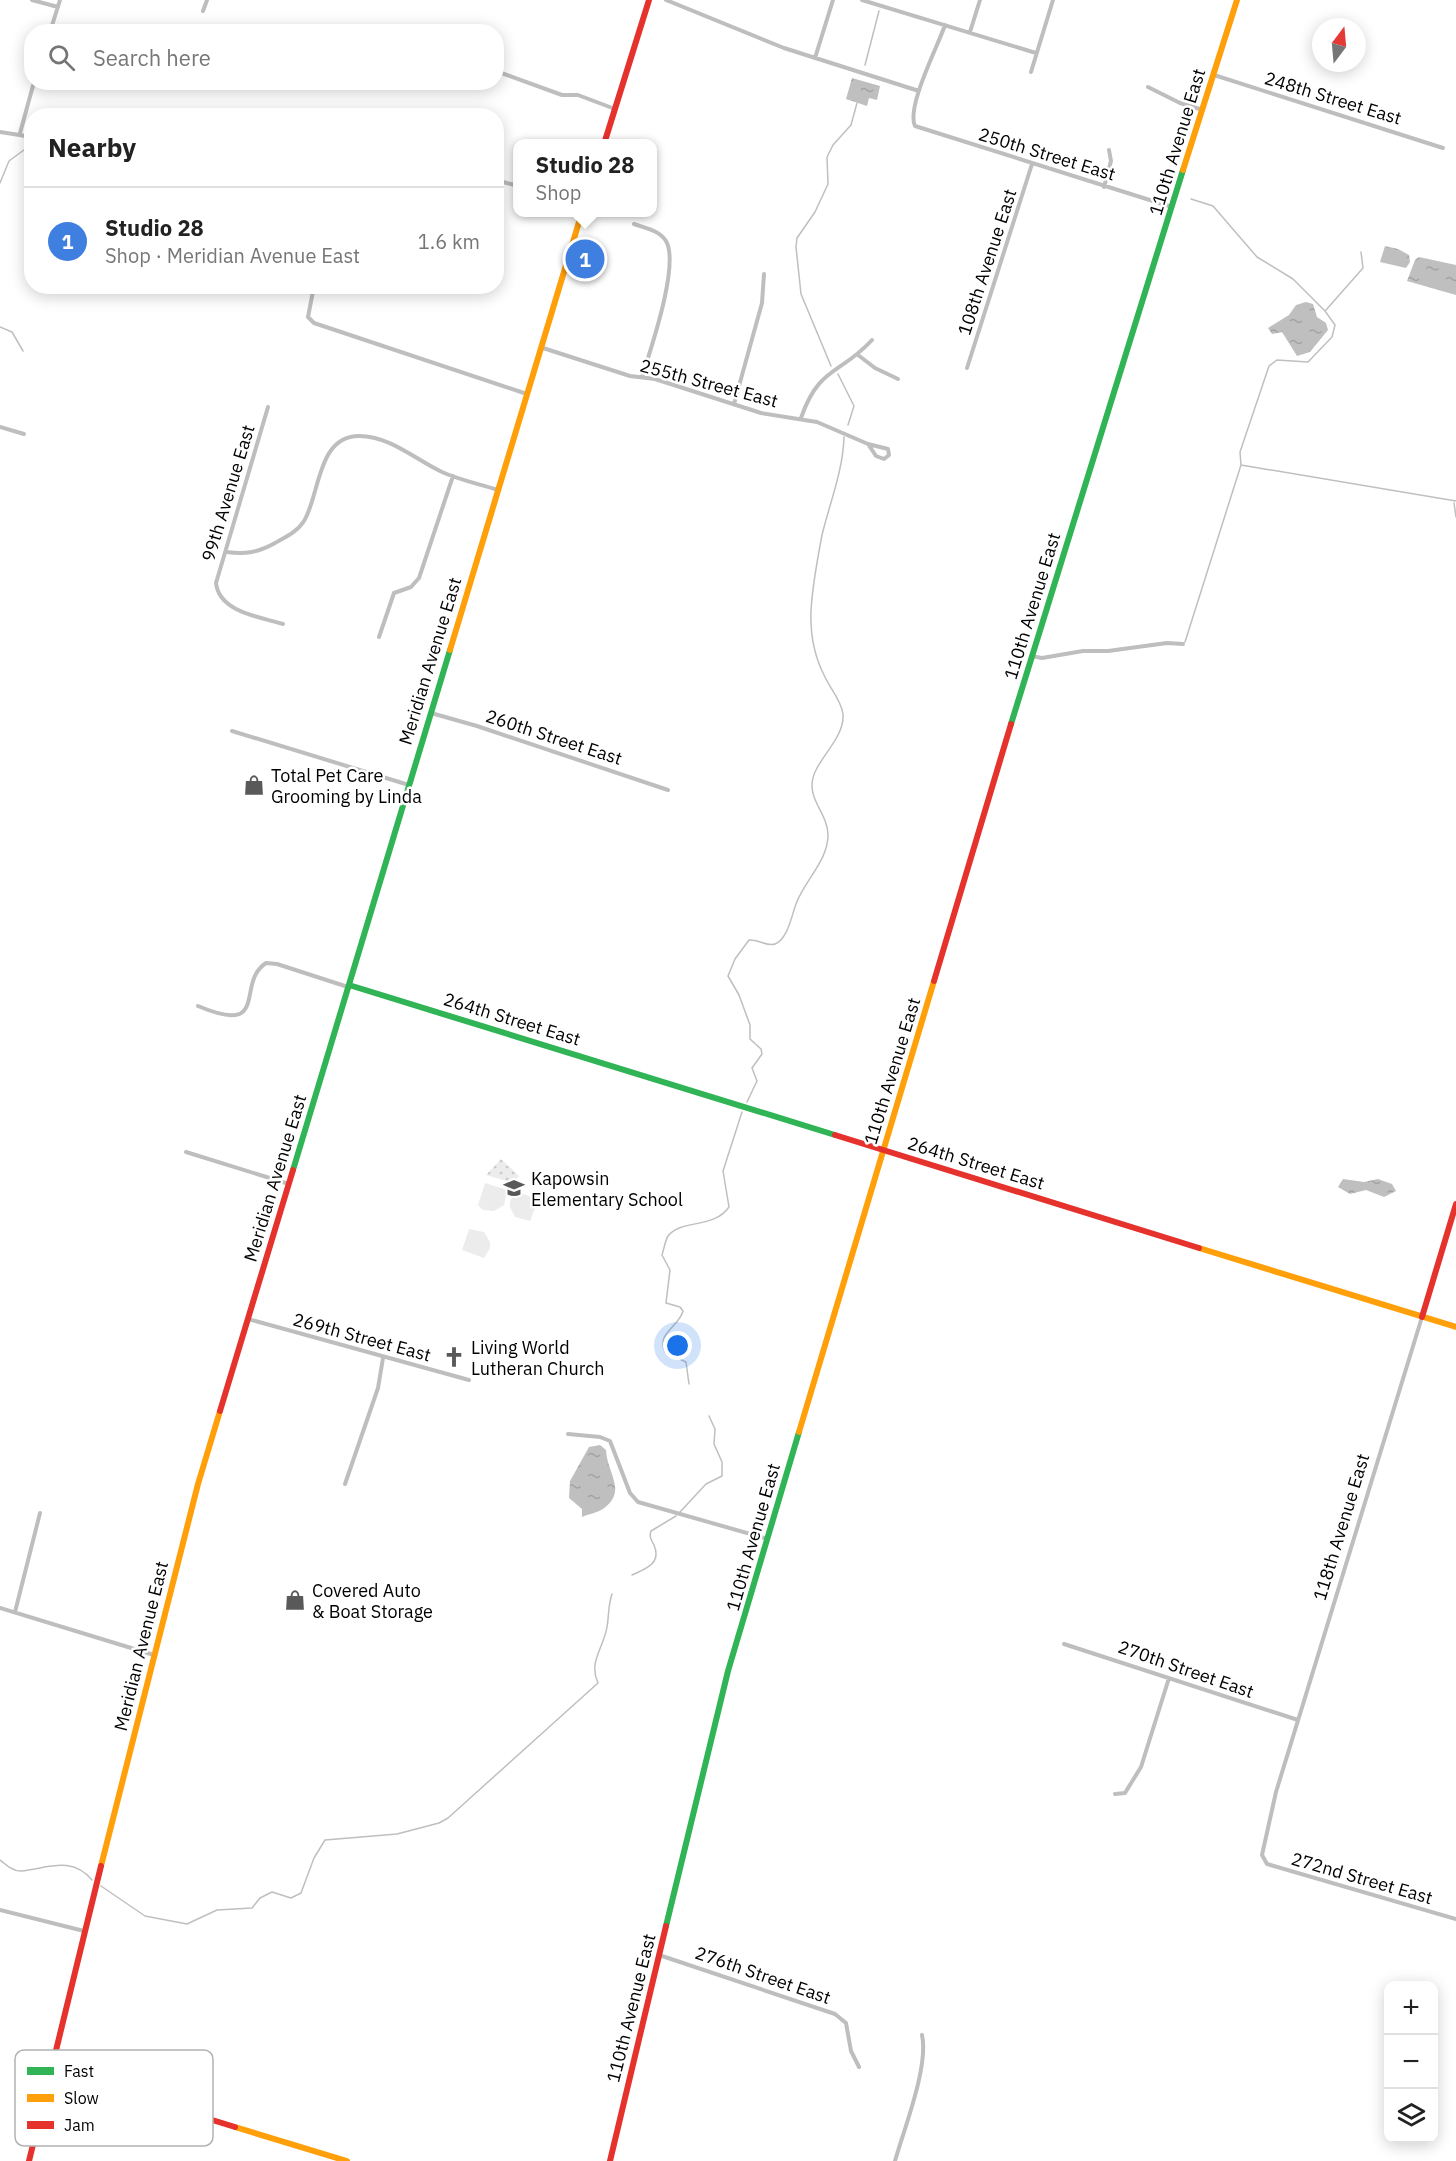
<!DOCTYPE html>
<meta charset="utf-8">
<style>
:root{--surface:#fff;--page:#f6f6f6;--text:#222;--muted:#767676;--line:#e0e0e0;--accent:#595959}
body{margin:0;font-family:"IBM Plex Sans",sans-serif;background:var(--page);color:var(--text)}
.controls{position:absolute;right:18px;bottom:18px;display:grid;overflow:hidden;border-radius:12px;box-shadow:0 3px 15px #0003}
.controls button{width:54px;height:54px;display:grid;place-items:center;padding:0;border:0;border-bottom:2px solid var(--line);background:var(--surface);color:var(--text);font:30px sans-serif}
.compass{position:absolute;left:1312px;top:18px;width:54px;height:54px;border-radius:50%;background:var(--surface);box-shadow:0 3px 15px #0003;rotate:16deg}
.you{position:absolute;left:678px;top:1346px;width:21px;height:21px;margin:-15px;border:4px solid #fff;border-radius:50%;background:#1a73e8;box-shadow:0 0 0 9px #1a73e833}
.badge{display:grid;place-items:center;width:39px;height:39px;border-radius:50%;background:var(--accent);color:#fff;font-size:20px;font-weight:700}
.pin{position:absolute;translate:-50% -50%;border:3px solid #fff;box-shadow:0 2px 6px #0006}
.popup{position:absolute;left:513px;top:139px;width:144px;height:78px;box-sizing:border-box;display:grid;place-content:center;border-radius:12px;background:var(--surface);filter:drop-shadow(0 2px 4px #0005);font-size:20px;white-space:nowrap;color:var(--muted)}
.popup b{font-size:22px;color:var(--text)}
.popup::after{content:'';position:absolute;left:50%;top:100%;margin-left:-12px;border:12px solid transparent;border-top-color:var(--surface)}
.list{margin:0;padding:0;list-style:none}
h2{display:flex;justify-content:space-between;align-items:center;height:78px;margin:0;padding:0 24px;font-size:26px}
h2 small{font-size:20px;font-weight:400;color:var(--muted)}
.list li{display:grid;grid-template-columns:39px 1fr auto;gap:18px;align-items:center;box-sizing:border-box;height:108px;padding:0 24px;border-top:2px solid var(--line)}
.list b{display:block;font-size:22px;white-space:nowrap}
.list p{margin:0;font-size:20px;white-space:nowrap;color:var(--muted)}
.list em{font-size:20px;font-style:normal;color:var(--muted)}
.icon{flex:none;width:33px;height:33px;fill:none;stroke:currentColor;stroke-width:2;stroke-linecap:round;stroke-linejoin:round}
.map{position:relative;flex:none;width:1456px;height:2161px;overflow:hidden}
.search{position:absolute;background:var(--surface);box-shadow:0 3px 15px #0003;left:24px;top:24px;width:480px;height:66px;display:flex;align-items:center;gap:15px;box-sizing:border-box;padding:0 21px;border-radius:24px;color:var(--muted);font-size:22px}
.panel{position:absolute;background:var(--surface);box-shadow:0 3px 15px #0003;left:24px;top:108px;width:480px;height:186px;border-radius:24px}
.map>svg:first-child{display:block}
.park{fill:url(#park-dots)}
.garden{fill:#ececec}
.water{fill:url(#water-ripples)}
.lines{fill:none;stroke-linecap:round;stroke-linejoin:round}
.stream{stroke:#bfbfbf;stroke-width:1.5}
.street{stroke:#bebebe;stroke-width:4}
.fast{stroke:#30b455;stroke-width:6}
.slow{stroke:#ff9f0a;stroke-width:6}
.jam{stroke:#e5322d;stroke-width:6}
.labels{text-anchor:middle;dominant-baseline:central;stroke-width:5;stroke-linejoin:round;paint-order:stroke}
.street-label{font-size:18px;fill:#000;stroke:#fff}
.poi-label{font-size:18px;fill:#000;stroke:#fff;text-anchor:start}
.key{fill:#fff;stroke:#b2b2b2;stroke-width:1.5}
.key-label{font-size:16px;fill:#000}
</style>
<div class="map">
<svg width="1456" height="2161" viewBox="0 0 1456 2161">
<defs>
<pattern id="park-dots" width="8" height="8" patternUnits="userSpaceOnUse" patternTransform="scale(1.5)"><rect width="8" height="8" fill="#ececec"/><path d="M2 2h.1M6 6h.1" fill="none" stroke="#c9c9c9" stroke-width="1.8" stroke-linecap="round"/></pattern>
<pattern id="water-ripples" width="26" height="14" patternUnits="userSpaceOnUse" patternTransform="scale(1.5)"><rect width="26" height="14" fill="#bfbfbf"/><path d="M2 4q2-2 4 0t4 0M15 11q2-2 4 0t4 0" fill="none" stroke="#a2a2a2"/></pattern>
</defs>
<rect width="100%" height="100%" fill="#fff"/>
<!-- park -->
<path class="park" d="M 501,1159 L 519,1176 L 513,1183 L 486,1175 Z"/>
<!-- garden -->
<path class="garden" d="M 485,1183 L 507,1190 L 504,1205 L 494,1211 L 483,1210 L 478,1205 Z
M 517,1191 L 538,1200 L 530,1221 L 515,1217 L 510,1207 L 510,1201 Z
M 469,1229 L 484,1232 L 490,1242 L 490,1248 L 484,1258 L 462,1250 Z"/>
<!-- water -->
<path class="water" d="M 852,78 L 880,86 L 877,100 L 869,98 L 867,106 L 846,99 Z
M 1385,246 L 1398,249 L 1409,255 L 1410,262 L 1406,268 L 1380,262 Z
M 1419,257 L 1456,265 L 1456,295 L 1407,281 L 1415,260 Z
M 1306,302 L 1313,304 L 1317,317 L 1326,323 L 1328,330 L 1310,352 L 1297,356 L 1282,332 L 1272,334 L 1268,328 L 1289,315 L 1296,305 Z
M 1343,1179 L 1364,1182 L 1378,1179 L 1392,1184 L 1396,1191 L 1384,1197 L 1366,1190 L 1350,1194 L 1338,1187 Z
M 600,1445 L 606,1450 C 607,1474 628,1491 603,1509 C 597,1513 588,1514 582,1517 L 582,1509 L 569,1498 L 570,1481 L 589,1447 Z"/>
<g class="lines">
<!-- stream -->
<path class="stream" d="M 865,65 L 879,11
M 0,183 L 9,161 L 32,144
M 1191,199 L 1213,206 L 1257,257 L 1293,279 L 1325,311 L 1335,325 L 1332,337 L 1308,362 L 1277,360 L 1269,366 L 1240,452 L 1241,465
M 1326,310 L 1363,268 L 1361,252
M 0,327 L 12,332 L 23,351
M 831,366 L 801,294 L 796,247 L 797,238 L 815,212 L 828,184 L 827,157 L 833,145 L 851,125 L 857,103
M 838,374 L 854,406 L 848,425
M 1454,503 L 1456,517
M 1185,642 L 1241,465 L 1456,501
M 747,1102 L 757,1081 L 752,1068 L 762,1054 L 761,1049 L 750,1039 L 750,1025 L 739,995 L 728,976 L 735,959 L 749,940 C 757,939 768,947 775,944 C 788,939 792,914 796,904 C 804,881 828,861 828,835 C 828,816 811,802 812,784 C 813,761 845,740 843,714 C 841,700 831,690 825,677 C 814,656 810,636 811,611 C 812,590 818,556 822,535 C 830,502 843,471 844,437
M 689,1384 L 686,1362 L 665,1352 C 656,1333 679,1327 683,1311 L 680,1307 L 666,1303 L 670,1270 L 662,1255 C 664,1249 665,1241 668,1236 C 681,1219 714,1229 729,1207 L 723,1171 L 742,1112
M 680,1512 L 706,1484 L 722,1476 L 722,1462 L 714,1444 L 715,1429 L 709,1416
M 632,1575 C 645,1569 662,1564 654,1545 C 651,1539 649,1537 651,1531 L 676,1516
M 0,1860 C 6,1865 13,1871 21,1871 C 46,1869 71,1855 92,1880
M 101,1886 L 145,1916 L 187,1924 L 217,1910 L 252,1908 L 260,1898 L 272,1892 L 291,1898 L 301,1893 L 314,1858 L 325,1840 L 397,1834 L 439,1823 L 448,1818 L 598,1683 C 588,1662 604,1647 607,1627 C 609,1616 608,1605 612,1594"/>
<!-- street -->
<path class="street" d="M 32,0 L 58,7
M 666,0 L 784,48 L 919,91
M 862,0 L 1036,53
M 203,11 L 207,0
M 945,25 C 938,46 906,107 915,126 L 1172,207
M 50,32 L 60,0
M 970,32 L 980,0
M 815,58 L 833,0
M 496,71 L 562,95 L 578,95 L 615,109
M 1031,72 L 1053,0
M 1214,75 L 1443,148
M 1148,87 L 1180,103 L 1203,110
M 0,132 L 32,137
M 20,133 L 34,82
M 496,180 L 518,186
M 1104,187 L 1111,161 L 1109,150
M 634,224 C 645,228 659,230 666,241 C 680,265 650,351 642,377
M 314,286 L 308,317 L 314,323 L 527,394
M 543,348 L 630,376 L 655,379 L 761,413 L 817,422 L 868,444 L 888,449 L 889,455 L 884,459 L 876,456 L 868,444
M 858,355 L 875,368 L 898,379
M 967,368 L 1032,164
M 734,404 L 762,303 L 764,274
M 268,407 L 216,583 C 219,612 260,617 283,624
M 801,418 C 819,366 840,375 872,340
M 0,427 L 24,434
M 227,552 C 245,555 259,552 275,543 C 286,537 297,532 304,521 C 320,495 317,436 359,436 C 390,436 416,460 442,472 C 459,480 480,484 498,490
M 379,637 L 394,593 L 411,587 L 419,578 L 453,476
M 1031,656 L 1042,658 L 1083,651 L 1108,651 L 1167,643 L 1183,644
M 431,713 L 477,726 L 668,790
M 232,731 L 409,785
M 198,1006 C 271,1037 235,983 266,963 L 277,964 L 348,987
M 186,1152 L 289,1184
M 1422,1317 L 1276,1792 L 1262,1855 L 1267,1864 L 1456,1919
M 248,1319 L 469,1380
M 568,1434 L 600,1437 L 610,1441 L 630,1493 L 638,1502 L 768,1539
M 345,1484 L 378,1388 L 383,1358
M 0,1608 L 154,1655
M 15,1612 L 40,1513
M 1064,1644 L 1298,1720
M 1115,1794 L 1125,1793 L 1141,1767 L 1169,1678
M 0,1910 L 84,1931
M 659,1955 L 835,2014 L 846,2023 L 851,2051 L 859,2067
M 895,2161 C 904,2129 929,2066 922,2035"/>
<!-- fast -->
<path class="fast" d="M 1011,724 L 1183,170
M 349,985 L 835,1135
M 293,1170 L 450,650
M 666,1926 L 728,1671 L 799,1432"/>
<!-- slow -->
<path class="slow" d="M 1183,170 L 1237,0
M 450,650 L 582,212
M 1199,1248 L 1456,1327
M 799,1432 L 934,981
M 101,1866 L 198,1484 L 220,1411
M 235,2127 L 347,2161"/>
<!-- jam -->
<path class="jam" d="M 604,144 L 649,0
M 934,981 L 1011,724
M 835,1135 L 1199,1248
M 1422,1317 L 1456,1204
M 220,1411 L 293,1170
M 50,2070 L 235,2127
M 29,2161 L 101,1866
M 610,2161 L 666,1926"/>
</g>
<!-- icons -->
<defs>
<g id="shop-bare" transform="scale(1.62)"><path d="M-5-2.5h2.3a2.7 3.5 0 0 1 5.4 0H5L5.5 6h-11ZM-1.5-2.5h3a1.5 2.3 0 0 0-3 0Z" fill="#595959" stroke="#fff" stroke-width="2.5" paint-order="stroke"/></g>
<g id="school-bare" transform="scale(1.62)"><path d="M0-5L7-2L0 1L-7-2ZM-4 1L0 2.5L4 1V4Q0 6-4 4Z" fill="#595959" stroke="#fff" stroke-width="2.5" paint-order="stroke"/></g>
<g id="church-bare" transform="scale(1.62)"><path d="M-1.2-6h2.4v3.5h3.3v2.4h-3.3V6h-2.4V-.1h-3.3v-2.4h3.3Z" fill="#595959" stroke="#fff" stroke-width="2.5" paint-order="stroke"/></g>
</defs>
<g fill-rule="evenodd">
<use href="#shop-bare" x="254" y="785"/>
<use href="#school-bare" x="514" y="1188"/>
<use href="#church-bare" x="454" y="1357"/>
<use href="#shop-bare" x="295" y="1600"/>
</g>
<g class="labels">
<!-- street labels -->
<g class="street-label">
<text transform="translate(1333 98) rotate(17)">248th Street East</text>
<text transform="translate(1177 142) rotate(-73)">110th Avenue East</text>
<text transform="translate(1047 154) rotate(17)">250th Street East</text>
<text transform="translate(987 262) rotate(-72)">108th Avenue East</text>
<text transform="translate(709 383) rotate(15)">255th Street East</text>
<text transform="translate(228 493) rotate(-73)">99th Avenue East</text>
<text transform="translate(1032 606) rotate(-73)">110th Avenue East</text>
<text transform="translate(430 661) rotate(-73)">Meridian Avenue East</text>
<text transform="translate(554 737) rotate(18)">260th Street East</text>
<text transform="translate(512 1019) rotate(17)">264th Street East</text>
<text transform="translate(892 1071) rotate(-73)">110th Avenue East</text>
<text transform="translate(976 1163) rotate(17)">264th Street East</text>
<text transform="translate(275 1178) rotate(-73)">Meridian Avenue East</text>
<text transform="translate(362 1337) rotate(15)">269th Street East</text>
<text transform="translate(1341 1527) rotate(-73)">118th Avenue East</text>
<text transform="translate(753 1537) rotate(-74)">110th Avenue East</text>
<text transform="translate(141 1646) rotate(-76)">Meridian Avenue East</text>
<text transform="translate(1186 1669) rotate(19)">270th Street East</text>
<text transform="translate(1362 1878) rotate(16)">272nd Street East</text>
<text transform="translate(763 1975) rotate(19)">276th Street East</text>
<text transform="translate(631 2008) rotate(-76)">110th Avenue East</text>
</g>
<!-- poi labels -->
<g class="poi-label">
<text x="271" y="775">Total Pet Care<tspan x="271" dy="21">Grooming by Linda</tspan></text>
<text x="531" y="1178">Kapowsin<tspan x="531" dy="21">Elementary School</tspan></text>
<text x="471" y="1347">Living World<tspan x="471" dy="21">Lutheran Church</tspan></text>
<text x="312" y="1590">Covered Auto<tspan x="312" dy="21">&amp; Boat Storage</tspan></text>
</g>
</g>
<!-- legend -->
<rect x="15" y="2050" width="198" height="96" rx="9" class="key"/>
<rect x="27" y="2067" width="27" height="8" fill="#30b455"/>
<rect x="27" y="2094" width="27" height="8" fill="#ff9f0a"/>
<rect x="27" y="2121" width="27" height="8" fill="#e5322d"/>
<g class="key-label">
<text x="64" y="2077">Fast</text>
<text x="64" y="2104">Slow</text>
<text x="64" y="2131">Jam</text>
</g>
</svg>
<div class="controls">
<button>+</button>
<button>−</button>
<button><svg class="icon" aria-label="layers" viewBox="0 0 24 24"><path d="M12 4l9 5-9 5-9-5zM3 14l9 5 9-5"/></svg></button>
</div>
<svg class="compass" viewBox="-18 -18 36 36"><path d="M0-13l5 13h-10z" fill="#e53935"/><path d="M0 13l5-13h-10z" fill="#767676"/></svg>
<div class="you"></div>
<div class="pin badge" style="left:585px;top:259px;background:#3f7fe0">1</div>
<div class="popup"><b>Studio 28</b>Shop</div>
<div class="search"><svg class="icon" aria-label="search" viewBox="0 0 24 24"><circle cx="10" cy="10" r="6"/><path d="M15 15l6 6"/></svg>Search here</div>
<section class="panel">
<h2>Nearby<small></small></h2>
<ul class="list">
<li><span class="badge" style="background:#3f7fe0">1</span><div><b>Studio 28</b><p>Shop · Meridian Avenue East</p></div><em>1.6 km</em></li>
</ul>
</section>
</div>
